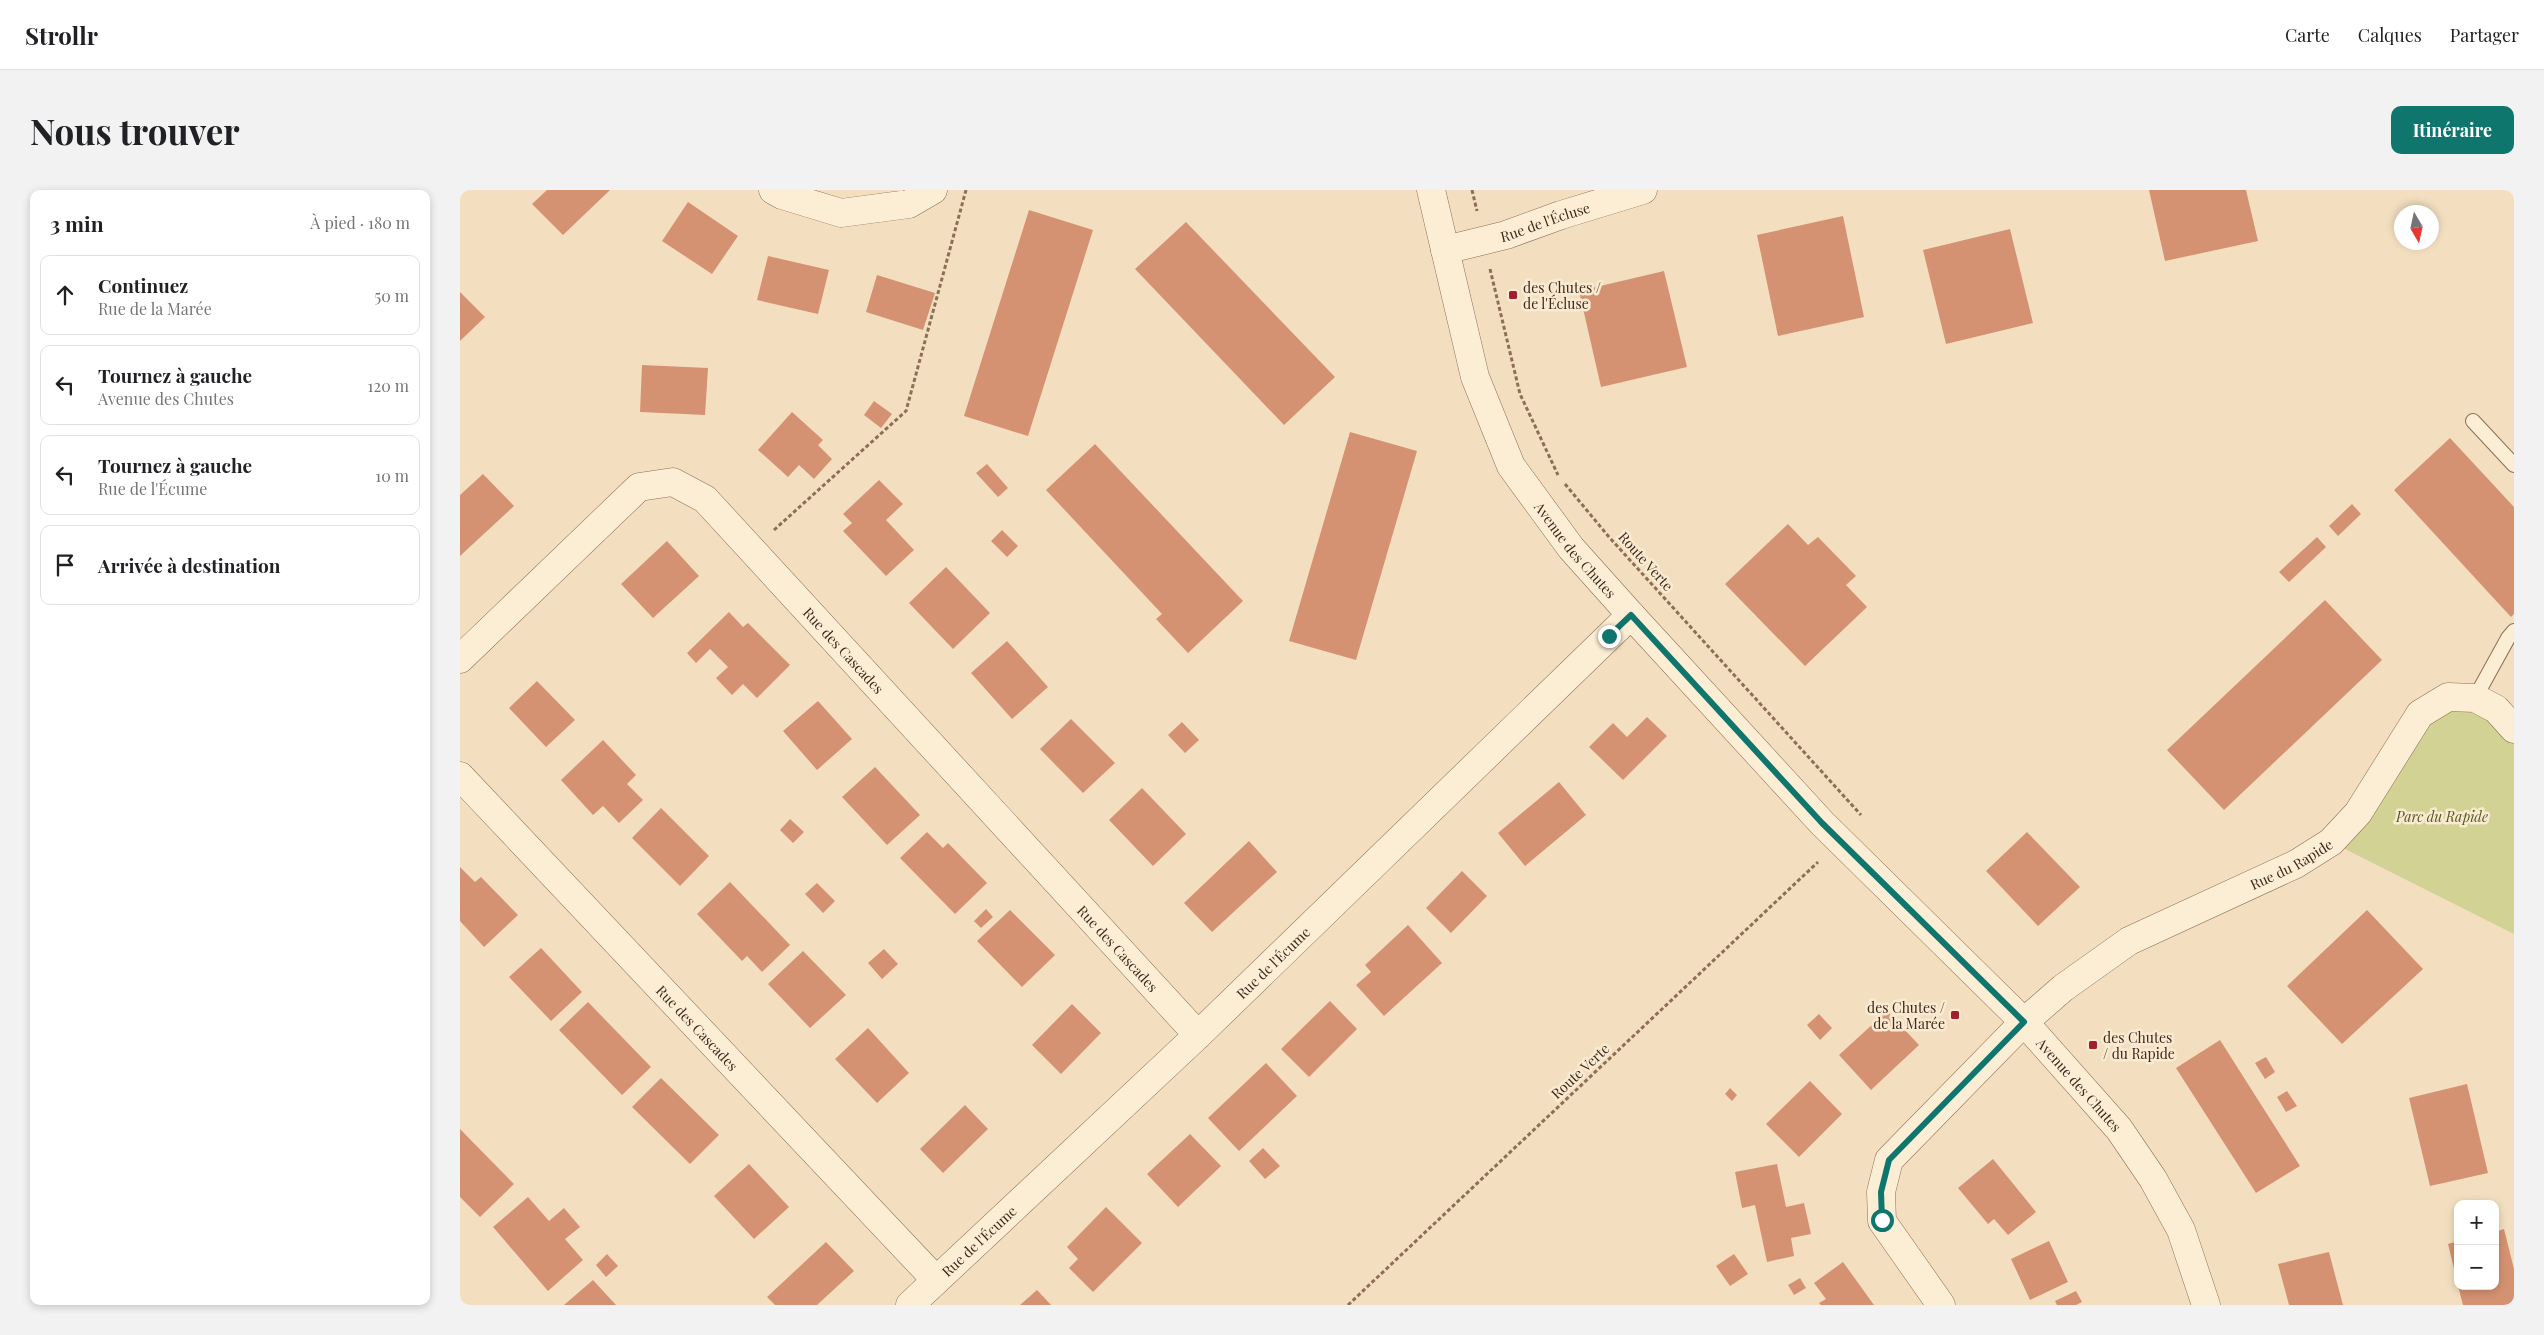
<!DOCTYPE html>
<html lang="fr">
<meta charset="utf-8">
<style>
:root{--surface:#fff;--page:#f2f2f2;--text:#202124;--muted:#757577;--line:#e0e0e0;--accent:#0f766e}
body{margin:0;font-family:"Playfair Display",serif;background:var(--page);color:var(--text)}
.controls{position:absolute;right:15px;bottom:15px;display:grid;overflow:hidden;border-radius:10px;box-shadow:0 2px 8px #0003}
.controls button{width:45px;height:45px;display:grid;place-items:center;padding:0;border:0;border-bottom:1px solid var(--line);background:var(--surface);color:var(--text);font:25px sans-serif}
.compass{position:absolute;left:1934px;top:15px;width:45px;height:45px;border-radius:50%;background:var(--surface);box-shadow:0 2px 8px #0003;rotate:171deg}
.stop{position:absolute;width:15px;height:15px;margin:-11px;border:4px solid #0f766e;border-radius:50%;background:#fff}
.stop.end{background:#0f766e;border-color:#fff;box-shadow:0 1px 5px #0008}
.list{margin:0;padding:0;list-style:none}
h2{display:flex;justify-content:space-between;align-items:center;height:65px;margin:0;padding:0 20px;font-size:21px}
h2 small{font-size:16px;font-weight:400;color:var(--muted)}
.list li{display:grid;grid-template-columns:32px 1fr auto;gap:15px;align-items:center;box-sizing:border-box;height:80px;margin:0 10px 10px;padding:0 10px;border:1px solid var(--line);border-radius:10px}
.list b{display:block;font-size:19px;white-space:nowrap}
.list p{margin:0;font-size:16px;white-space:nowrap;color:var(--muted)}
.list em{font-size:16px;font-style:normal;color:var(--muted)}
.icon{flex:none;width:28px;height:28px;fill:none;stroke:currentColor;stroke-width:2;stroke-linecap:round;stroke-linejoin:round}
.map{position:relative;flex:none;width:2054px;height:1115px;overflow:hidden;border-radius:10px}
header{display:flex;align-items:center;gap:30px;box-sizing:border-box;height:70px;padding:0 25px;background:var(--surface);border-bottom:1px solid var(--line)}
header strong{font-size:24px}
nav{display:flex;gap:28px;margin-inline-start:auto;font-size:18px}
.intro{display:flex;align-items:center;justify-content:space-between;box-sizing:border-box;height:120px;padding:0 30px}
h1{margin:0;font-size:35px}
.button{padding:12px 22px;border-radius:10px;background:var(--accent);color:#fff;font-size:18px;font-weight:700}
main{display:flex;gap:30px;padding:0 30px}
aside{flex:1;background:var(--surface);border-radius:10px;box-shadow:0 2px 8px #0003}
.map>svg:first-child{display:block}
.green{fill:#d1d293}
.building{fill:#d59272}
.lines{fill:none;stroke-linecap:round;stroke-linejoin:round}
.service-casing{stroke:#8e6e56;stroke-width:16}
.minor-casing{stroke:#8e6e56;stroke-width:29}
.path{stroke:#8e6e56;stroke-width:3;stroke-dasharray:4 2.5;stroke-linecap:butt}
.service{stroke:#fcedd5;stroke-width:14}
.minor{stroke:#fcedd5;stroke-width:28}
.route{stroke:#0f766e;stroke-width:6}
.poi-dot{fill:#a41f2d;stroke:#f9ead1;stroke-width:2}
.labels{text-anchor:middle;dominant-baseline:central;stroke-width:5;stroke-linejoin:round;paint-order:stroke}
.street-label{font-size:14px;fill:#3c281c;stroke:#f9ead1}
.poi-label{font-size:14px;fill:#3c281c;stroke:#f9ead1;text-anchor:start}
.park-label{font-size:14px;font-style:italic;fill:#525b20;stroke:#f9ead1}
</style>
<header>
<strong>Strollr</strong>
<nav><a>Carte</a><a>Calques</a><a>Partager</a></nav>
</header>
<div class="intro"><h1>Nous trouver</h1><a class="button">Itinéraire</a></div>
<main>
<aside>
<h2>3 min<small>À pied · 180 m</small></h2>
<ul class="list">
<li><svg class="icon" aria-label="ahead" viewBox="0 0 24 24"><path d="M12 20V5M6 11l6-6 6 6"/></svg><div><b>Continuez</b><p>Rue de la Marée</p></div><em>50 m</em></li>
<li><svg class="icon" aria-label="left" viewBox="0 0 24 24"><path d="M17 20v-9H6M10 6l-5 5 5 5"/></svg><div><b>Tournez à gauche</b><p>Avenue des Chutes</p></div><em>120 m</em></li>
<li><svg class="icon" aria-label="left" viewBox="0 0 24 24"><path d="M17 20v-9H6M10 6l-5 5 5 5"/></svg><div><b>Tournez à gauche</b><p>Rue de l'Écume</p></div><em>10 m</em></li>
<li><svg class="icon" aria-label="arrive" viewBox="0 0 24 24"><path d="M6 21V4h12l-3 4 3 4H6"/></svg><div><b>Arrivée à destination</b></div></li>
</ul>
</aside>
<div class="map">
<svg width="2054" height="1115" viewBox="0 0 2054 1115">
<rect width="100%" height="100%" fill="#f3dfc0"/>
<!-- green -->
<path class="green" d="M 1988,507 L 2054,539 L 2054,744 L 1871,652 Z"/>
<!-- building -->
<path class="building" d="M 87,0 L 150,0 L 103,45 L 72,14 Z
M 1689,0 L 1786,0 L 1798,51 L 1705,71 Z
M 228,12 L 278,46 L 252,84 L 202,51 Z
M 569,20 L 633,40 L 568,246 L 504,226 Z
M 1383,26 L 1404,127 L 1318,146 L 1297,45 Z
M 726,32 L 875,187 L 824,235 L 675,79 Z
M 1550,39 L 1573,133 L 1486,154 L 1463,60 Z
M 308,66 L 369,80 L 358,124 L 297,110 Z
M 1204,81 L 1227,177 L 1141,197 L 1119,101 Z
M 417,85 L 475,103 L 463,140 L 406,122 Z
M 0,102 L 25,127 L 0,151 Z
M 182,175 L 248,178 L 245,225 L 180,222 Z
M 414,211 L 432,224 L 421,238 L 404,225 Z
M 332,222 L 363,250 L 358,255 L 372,269 L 354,289 L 339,275 L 328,287 L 298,260 Z
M 890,242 L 957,261 L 896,470 L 829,451 Z
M 1990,248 L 2054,317 L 2054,424 L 2051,427 L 1934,300 Z
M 635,254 L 783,411 L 728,463 L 696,429 L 702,424 L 586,300 Z
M 527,274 L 548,298 L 538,307 L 516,283 Z
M 23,284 L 54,316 L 0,366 L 0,305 Z
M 419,290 L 443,314 L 426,330 L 454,360 L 426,386 L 383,341 L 392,333 L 383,324 Z
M 1892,314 L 1901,324 L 1878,346 L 1869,336 Z
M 1328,334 L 1348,355 L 1358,347 L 1396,386 L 1386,395 L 1407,417 L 1345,476 L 1265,394 Z
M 542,340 L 558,356 L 547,367 L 531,351 Z
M 1857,347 L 1866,357 L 1829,392 L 1819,382 Z
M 207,351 L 239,386 L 193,428 L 161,394 Z
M 486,377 L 530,423 L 493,459 L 449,413 Z
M 1865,410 L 1922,470 L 1764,620 L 1707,560 Z
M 269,422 L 283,437 L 288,433 L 330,475 L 297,508 L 283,494 L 272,505 L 256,488 L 268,477 L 250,459 L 236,473 L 227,463 Z
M 547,451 L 588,497 L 552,529 L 511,483 Z
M 77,491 L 115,530 L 86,557 L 49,518 Z
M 358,511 L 392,549 L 357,580 L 323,541 Z
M 1187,527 L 1207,546 L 1163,590 L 1129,557 L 1153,533 L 1167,547 Z
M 611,529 L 655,573 L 623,603 L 580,559 Z
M 722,532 L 739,550 L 725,563 L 708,545 Z
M 143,550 L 176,585 L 167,594 L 183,610 L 159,633 L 143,616 L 133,625 L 101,590 Z
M 415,577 L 460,625 L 427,655 L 382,607 Z
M 1099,592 L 1126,625 L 1065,676 L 1038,643 Z
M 682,598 L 726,644 L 693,676 L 649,630 Z
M 201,618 L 249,666 L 220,696 L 172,648 Z
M 330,629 L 344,642 L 333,653 L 320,640 Z
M 467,642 L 483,658 L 488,653 L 527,693 L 495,724 L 440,668 Z
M 1567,642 L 1620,697 L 1578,736 L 1526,681 Z
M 789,651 L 817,682 L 752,742 L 724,713 Z
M 0,677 L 15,692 L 21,687 L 58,725 L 24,757 L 0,731 Z
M 1002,681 L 1027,706 L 991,743 L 966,718 Z
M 270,692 L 330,755 L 302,782 L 287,766 L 282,771 L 237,724 Z
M 357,693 L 375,711 L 363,723 L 345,704 Z
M 526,719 L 533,727 L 521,738 L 514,731 Z
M 550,720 L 595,765 L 562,797 L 517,751 Z
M 1907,720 L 1963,779 L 1882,854 L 1827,796 Z
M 948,735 L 982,773 L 924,826 L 896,795 L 911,782 L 905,775 Z
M 81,758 L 122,802 L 91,831 L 49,787 Z
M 424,759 L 438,774 L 422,789 L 408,773 Z
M 343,761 L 386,805 L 350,838 L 308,794 Z
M 870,811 L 897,839 L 849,887 L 821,859 Z
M 128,812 L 191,877 L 162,905 L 99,840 Z
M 612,814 L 641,843 L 601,884 L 572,855 Z
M 1427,821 L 1459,855 L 1411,900 L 1379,865 Z
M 1359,824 L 1372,838 L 1360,850 L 1347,835 Z
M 408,838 L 449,883 L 417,913 L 375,869 Z
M 1760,850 L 1840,976 L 1796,1003 L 1716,878 Z
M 1806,867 L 1815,882 L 1805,889 L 1795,873 Z
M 806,873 L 837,906 L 779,961 L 748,928 Z
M 201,888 L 259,945 L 230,974 L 172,917 Z
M 1350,891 L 1382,924 L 1339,967 L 1306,934 Z
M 2007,894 L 2028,983 L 1970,996 L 1949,908 Z
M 1270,898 L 1277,905 L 1272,911 L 1265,904 Z
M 1827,901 L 1837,916 L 1826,922 L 1817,907 Z
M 505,915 L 528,939 L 483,983 L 460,959 Z
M 0,939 L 54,994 L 20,1027 L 0,1007 Z
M 730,944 L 761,976 L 718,1017 L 687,984 Z
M 803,958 L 820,976 L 805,989 L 789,971 Z
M 1533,969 L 1576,1022 L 1548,1045 L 1534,1029 L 1528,1034 L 1498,998 Z
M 289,974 L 329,1017 L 294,1049 L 254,1006 Z
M 1317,974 L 1326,1017 L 1344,1013 L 1351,1044 L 1331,1048 L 1334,1066 L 1307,1072 L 1295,1015 L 1282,1018 L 1275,982 Z
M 68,1007 L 89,1031 L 104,1018 L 120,1037 L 105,1049 L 123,1070 L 88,1101 L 33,1037 Z
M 646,1017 L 682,1053 L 633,1102 L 609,1078 L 618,1069 L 607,1057 Z
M 2044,1039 L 2054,1079 L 2054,1115 L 2003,1115 L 1998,1096 L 2035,1096 L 2035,1042 Z
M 1589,1051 L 1608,1092 L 1570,1110 L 1551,1069 Z
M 1998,1051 L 1998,1091 L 1997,1091 L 1988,1054 Z
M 366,1052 L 394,1081 L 357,1115 L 315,1115 L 307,1107 Z
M 1869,1062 L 1883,1115 L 1829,1115 L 1818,1074 Z
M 147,1064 L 158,1076 L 146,1087 L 136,1075 Z
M 1274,1064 L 1288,1084 L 1270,1096 L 1256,1076 Z
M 1383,1072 L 1414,1115 L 1361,1115 L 1359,1113 L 1366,1109 L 1354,1093 Z
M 1340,1088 L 1346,1098 L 1334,1105 L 1328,1095 Z
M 133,1090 L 156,1115 L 104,1115 Z
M 577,1100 L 591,1115 L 560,1115 Z
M 1616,1101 L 1622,1112 L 1616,1115 L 1597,1115 L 1595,1111 Z"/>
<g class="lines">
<!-- service casing -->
<g class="service-casing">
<path id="service" d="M 2013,231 L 2054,275
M 2015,508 L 2048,448 L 2054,441"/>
</g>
<!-- minor casing -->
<g class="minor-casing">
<g id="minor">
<path d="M 313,0 L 322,5 L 381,23 L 449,14 L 473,0"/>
<path id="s1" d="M 971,0 L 1015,187 L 1051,276 L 1111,358 L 1171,425 L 1362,633 L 1564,832 L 1659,939 L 1693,989 L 1721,1040 L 1746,1115"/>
<path id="s2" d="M 985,60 L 1046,45 L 1101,25 L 1183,0"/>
<path id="s3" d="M 0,469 L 179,297 L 213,292 L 245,309 L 738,845"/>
<path id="s4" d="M 0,586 L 476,1090"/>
<path id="s5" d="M 450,1115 L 738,845 L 1171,425"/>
<path id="s6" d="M 1481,1115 L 1422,1031 L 1421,1002 L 1429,970 L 1564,832 L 1603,798 L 1669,751 L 1836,674 L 1871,652 L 1898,623 L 1960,524 L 1988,507 L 2015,508 L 2036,519 L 2054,539"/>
</g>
</g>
<!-- path -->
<path class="path" d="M 1012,0 L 1017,21
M 1030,79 L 1060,204 L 1098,285
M 1105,294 L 1149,347 L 1401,625
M 314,340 L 446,221 L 506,0
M 888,1115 L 1358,672"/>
<!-- service -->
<use href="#service" class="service"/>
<!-- minor -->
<use href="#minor" class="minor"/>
</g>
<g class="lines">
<!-- route -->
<path class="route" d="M 1149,446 L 1171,425 L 1362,633 L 1564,832 L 1429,970 L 1421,1002 L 1422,1030"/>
</g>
<!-- markers -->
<g class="poi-dot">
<rect x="1048" y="100" width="10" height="10" rx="2.5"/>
<rect x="1490" y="820" width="10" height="10" rx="2.5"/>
<rect x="1628" y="850" width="10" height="10" rx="2.5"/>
</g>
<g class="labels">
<!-- street labels -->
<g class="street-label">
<text stroke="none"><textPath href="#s2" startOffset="104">Rue de l'Écluse</textPath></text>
<text stroke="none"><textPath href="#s1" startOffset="394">Avenue des Chutes</textPath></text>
<text transform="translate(1186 371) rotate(48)">Route Verte</text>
<text stroke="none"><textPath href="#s3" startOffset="524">Rue des Cascades</textPath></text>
<text stroke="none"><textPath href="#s6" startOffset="670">Rue du Rapide</textPath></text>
<text stroke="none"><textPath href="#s3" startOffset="929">Rue des Cascades</textPath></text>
<text stroke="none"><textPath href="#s5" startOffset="499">Rue de l'Écume</textPath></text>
<text stroke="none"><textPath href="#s4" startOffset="346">Rue des Cascades</textPath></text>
<text transform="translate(1120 881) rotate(-43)">Route Verte</text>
<text stroke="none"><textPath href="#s1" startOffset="1129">Avenue des Chutes</textPath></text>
<text stroke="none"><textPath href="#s5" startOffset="94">Rue de l'Écume</textPath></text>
</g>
<!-- poi labels -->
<g class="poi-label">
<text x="1063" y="97">des Chutes /<tspan x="1063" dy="16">de l'Écluse</tspan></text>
<text x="1485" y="817" text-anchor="end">des Chutes /<tspan x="1485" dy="16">de la Marée</tspan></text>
<text x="1643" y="847">des Chutes<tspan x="1643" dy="16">/ du Rapide</tspan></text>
</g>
<!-- park labels -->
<g class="park-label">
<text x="1982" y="626">Parc du Rapide</text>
</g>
</g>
</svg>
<div class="controls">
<button>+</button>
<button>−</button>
</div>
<svg class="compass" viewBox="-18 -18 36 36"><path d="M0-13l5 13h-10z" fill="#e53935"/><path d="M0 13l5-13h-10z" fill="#757577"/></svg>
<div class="stop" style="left:1422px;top:1030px"></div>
<div class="stop end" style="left:1149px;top:446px"></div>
</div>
</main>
